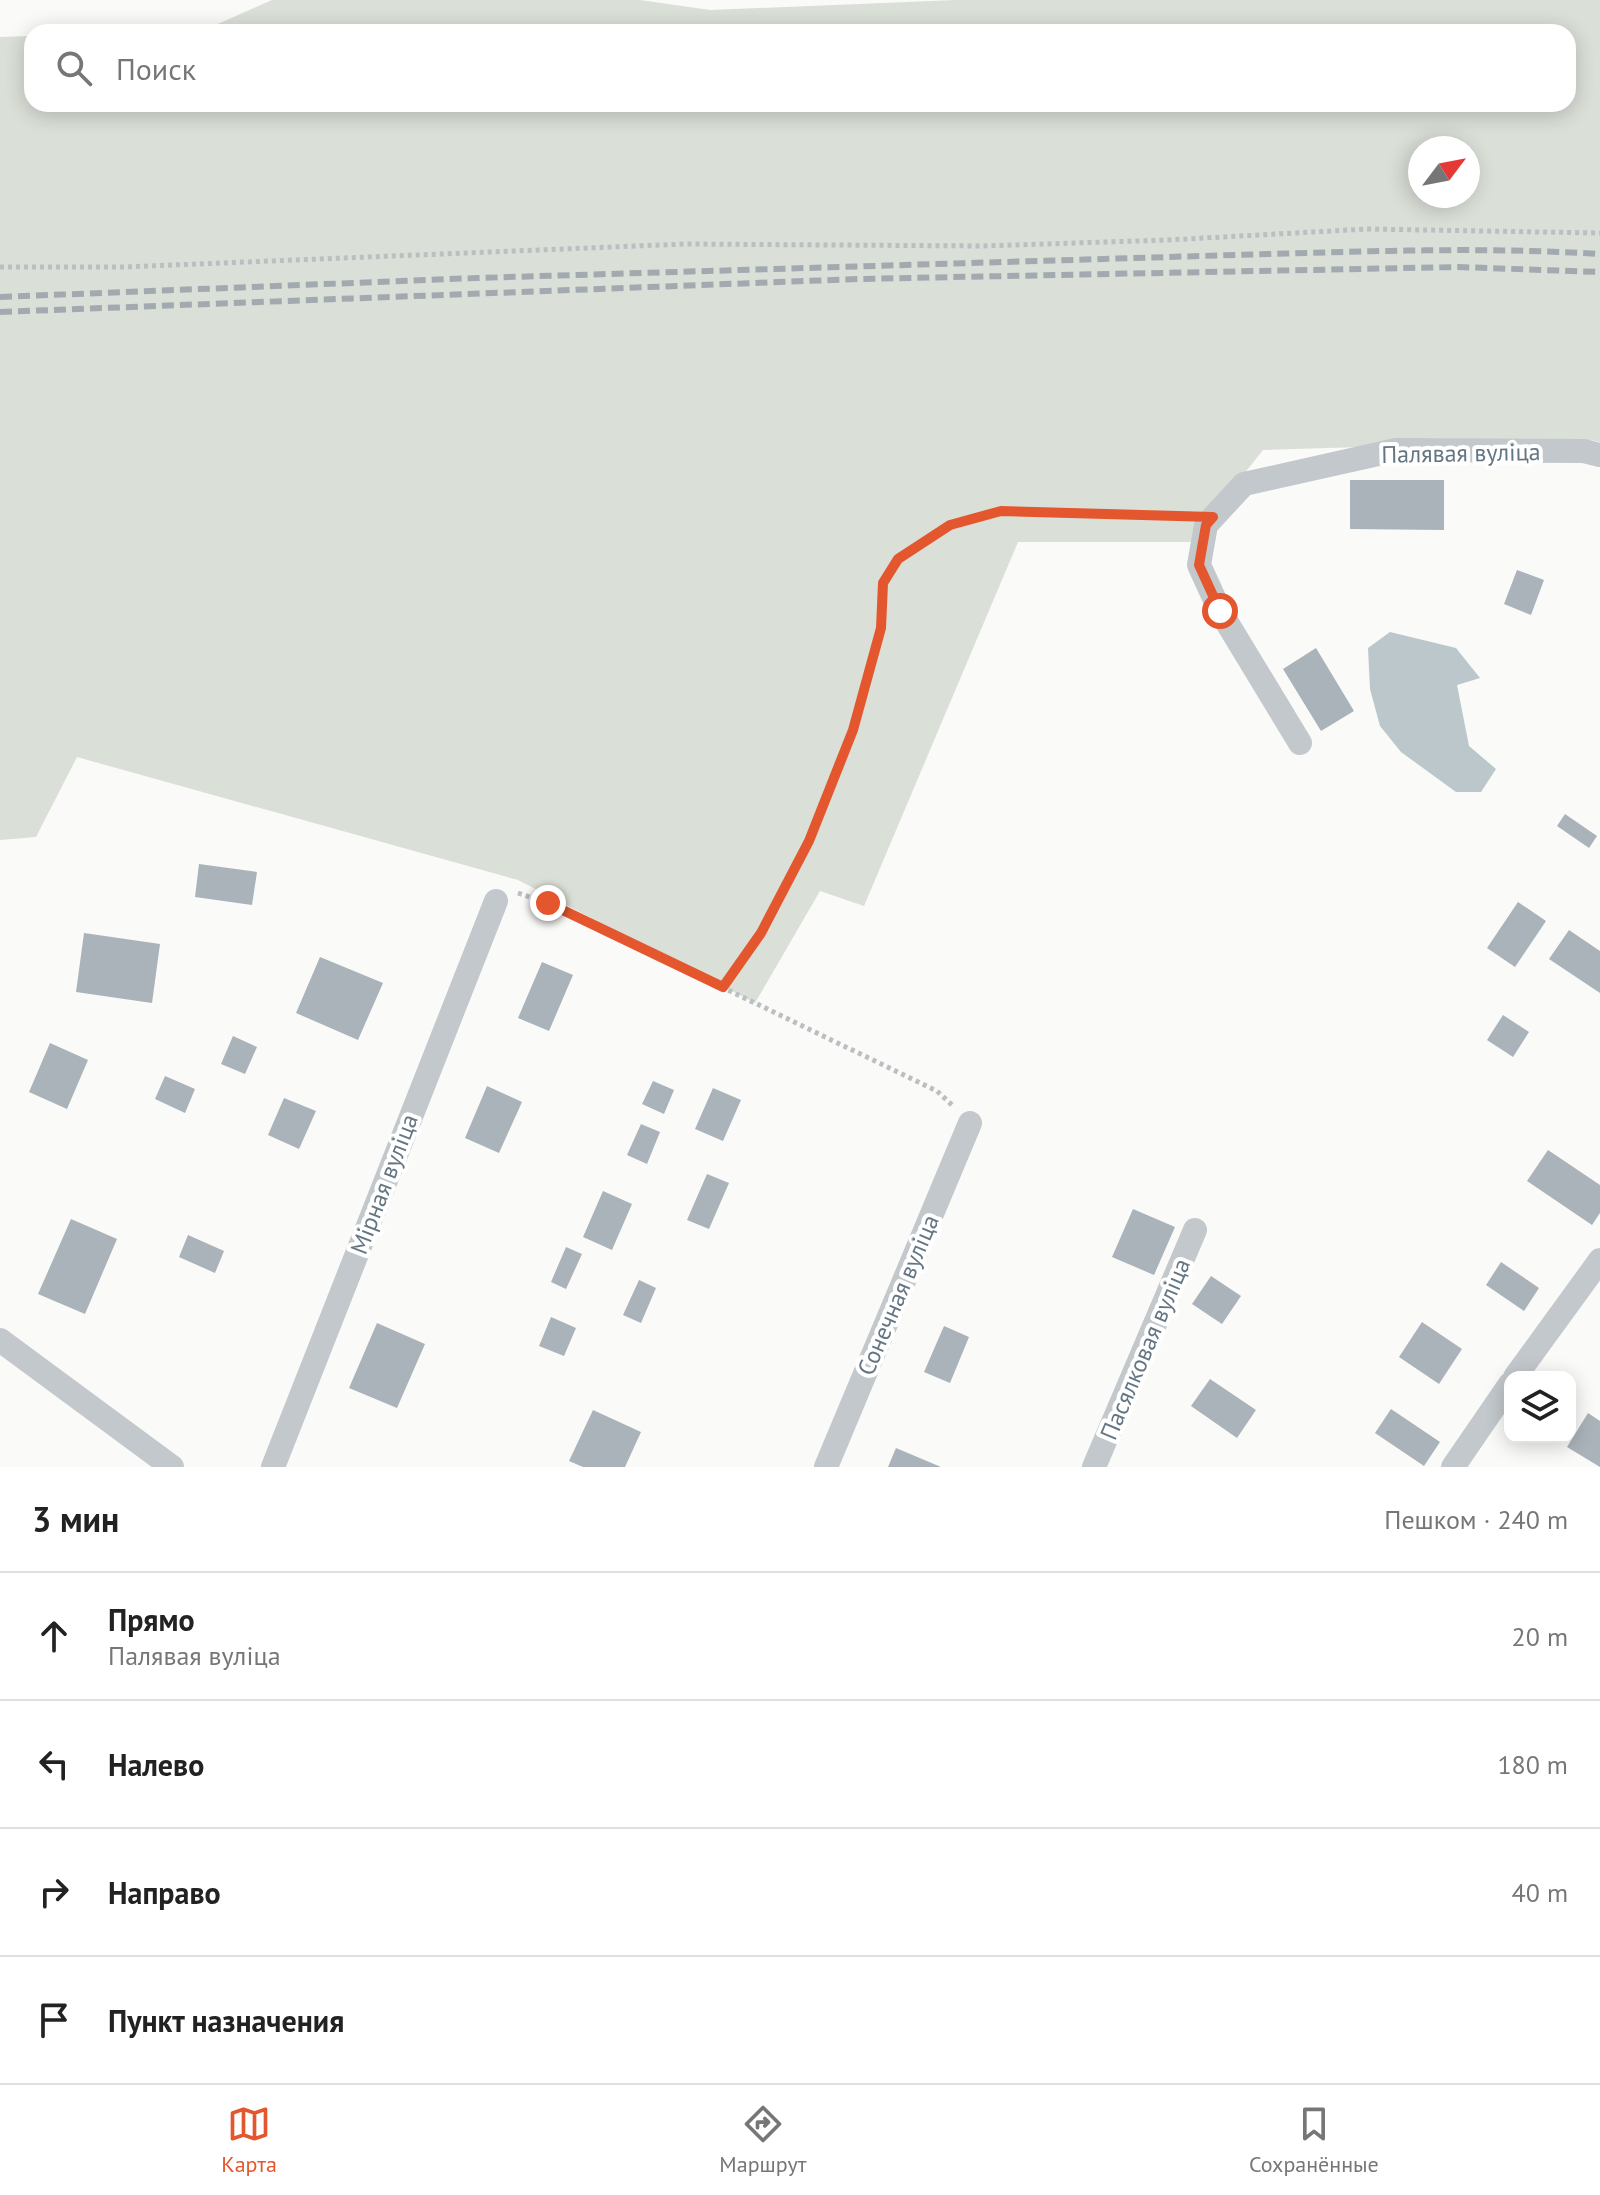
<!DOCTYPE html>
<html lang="ru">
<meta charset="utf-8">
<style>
:root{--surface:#fff;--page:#f2f2f2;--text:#222;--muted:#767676;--line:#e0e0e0;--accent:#e4572e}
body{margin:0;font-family:"PT Sans",sans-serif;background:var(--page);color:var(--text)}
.controls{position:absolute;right:24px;bottom:24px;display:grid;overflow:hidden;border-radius:16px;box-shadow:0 4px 20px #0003}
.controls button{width:72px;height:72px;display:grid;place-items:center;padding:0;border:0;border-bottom:2px solid var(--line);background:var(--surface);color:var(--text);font:40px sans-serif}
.compass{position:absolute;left:1408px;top:136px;width:72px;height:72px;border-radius:50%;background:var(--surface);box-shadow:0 4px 20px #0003;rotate:58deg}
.stop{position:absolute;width:24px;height:24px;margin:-18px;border:6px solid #e4572e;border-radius:50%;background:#fff}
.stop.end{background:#e4572e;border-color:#fff;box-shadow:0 2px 8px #0008}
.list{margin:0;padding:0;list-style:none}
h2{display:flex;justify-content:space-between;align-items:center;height:104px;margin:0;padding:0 32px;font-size:34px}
h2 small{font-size:26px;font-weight:400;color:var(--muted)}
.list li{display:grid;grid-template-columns:52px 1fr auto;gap:24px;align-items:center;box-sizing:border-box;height:128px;padding:0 32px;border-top:2px solid var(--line)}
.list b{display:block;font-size:30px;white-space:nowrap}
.list p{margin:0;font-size:26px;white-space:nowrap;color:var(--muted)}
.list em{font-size:26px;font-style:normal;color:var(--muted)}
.icon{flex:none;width:44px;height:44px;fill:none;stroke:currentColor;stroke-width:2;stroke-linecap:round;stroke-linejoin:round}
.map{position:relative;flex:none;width:1600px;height:1467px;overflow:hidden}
.search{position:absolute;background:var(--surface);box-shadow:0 4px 20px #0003;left:24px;right:24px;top:24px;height:88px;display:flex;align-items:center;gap:20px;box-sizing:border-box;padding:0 28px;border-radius:24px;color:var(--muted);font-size:30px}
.sheet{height:616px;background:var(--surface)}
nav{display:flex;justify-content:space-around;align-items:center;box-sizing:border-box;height:112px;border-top:2px solid var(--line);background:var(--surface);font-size:22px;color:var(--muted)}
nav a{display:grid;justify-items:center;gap:4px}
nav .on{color:var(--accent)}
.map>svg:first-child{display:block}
.green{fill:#dadfd7;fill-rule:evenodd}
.water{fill:#bbc7cb}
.building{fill:#aab3b9}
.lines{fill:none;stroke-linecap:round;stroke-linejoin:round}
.path{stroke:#bbbfc2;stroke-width:5;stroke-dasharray:4 4;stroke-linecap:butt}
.minor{stroke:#c3c8cc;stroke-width:24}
.rail{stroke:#a2aab0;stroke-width:6;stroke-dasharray:12 6;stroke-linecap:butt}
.route{stroke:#e4572e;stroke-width:10}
.labels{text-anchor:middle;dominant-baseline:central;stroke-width:8;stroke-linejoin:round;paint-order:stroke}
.street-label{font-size:24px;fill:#657683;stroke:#fff}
</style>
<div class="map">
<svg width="1600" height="1467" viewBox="0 0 1600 1467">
<rect width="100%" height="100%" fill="#fafaf8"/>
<!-- green -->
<path class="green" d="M 272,0 L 640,0 L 710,10 L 956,0 L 1600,0 L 1600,442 L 1591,440 L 1263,450 L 1190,542 L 1018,542 L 864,906 L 820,891 L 755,1003 L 518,880 L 77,757 L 36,837 L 0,840 L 0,37 L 32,36 L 32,104 L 1568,104 L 1568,32 L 200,32 ZM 1420,148 L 1468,148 L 1468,196 L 1420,196 Z"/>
<!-- water -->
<path class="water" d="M 1390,632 L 1456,648 L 1480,678 L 1457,685 L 1469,746 L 1496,769 L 1481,792 L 1456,792 L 1401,752 L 1380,726 L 1370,689 L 1368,648 Z"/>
<!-- building -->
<path class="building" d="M 1350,480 L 1444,480 L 1444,530 L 1350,529 Z
M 1517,570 L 1544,580 L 1531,615 L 1504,604 Z
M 1316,648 L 1354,711 L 1321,731 L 1283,669 Z
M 1565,814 L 1597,836 L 1589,848 L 1557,826 Z
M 199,864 L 257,872 L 252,905 L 195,897 Z
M 1518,902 L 1546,921 L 1515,967 L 1487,948 Z
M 1569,930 L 1600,951 L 1600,993 L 1549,959 Z
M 84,933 L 160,944 L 152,1003 L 76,992 Z
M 320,957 L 383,983 L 358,1040 L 296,1013 Z
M 542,962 L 573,975 L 549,1031 L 518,1018 Z
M 1503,1015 L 1529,1032 L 1513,1057 L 1487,1040 Z
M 233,1036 L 257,1047 L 245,1074 L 221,1064 Z
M 50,1043 L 88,1060 L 67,1109 L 29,1092 Z
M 165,1076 L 195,1089 L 185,1113 L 155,1099 Z
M 653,1081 L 674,1090 L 664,1114 L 642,1104 Z
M 487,1086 L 522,1102 L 499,1153 L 465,1138 Z
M 713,1088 L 741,1100 L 723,1141 L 695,1129 Z
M 284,1098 L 316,1111 L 299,1149 L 268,1135 Z
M 641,1124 L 660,1132 L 647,1164 L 627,1155 Z
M 1548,1150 L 1600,1185 L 1600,1213 L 1592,1225 L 1527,1181 Z
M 707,1174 L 729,1183 L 709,1229 L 687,1220 Z
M 603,1191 L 632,1204 L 612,1250 L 583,1237 Z
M 1133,1209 L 1175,1227 L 1154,1275 L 1112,1257 Z
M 71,1219 L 117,1239 L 85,1314 L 38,1294 Z
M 188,1235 L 224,1251 L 215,1273 L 179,1257 Z
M 566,1247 L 582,1254 L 566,1289 L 551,1282 Z
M 1501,1262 L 1539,1288 L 1524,1311 L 1486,1285 Z
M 1211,1276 L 1241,1296 L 1222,1324 L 1192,1304 Z
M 639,1280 L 656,1288 L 641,1323 L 623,1315 Z
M 551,1317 L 576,1328 L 564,1356 L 539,1346 Z
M 1422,1322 L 1462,1349 L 1439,1384 L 1399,1357 Z
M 377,1323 L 425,1344 L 397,1408 L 349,1388 Z
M 944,1326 L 969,1337 L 950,1383 L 924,1372 Z
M 1210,1379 L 1256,1410 L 1237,1438 L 1191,1406 Z
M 1391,1409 L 1440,1442 L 1424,1466 L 1375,1433 Z
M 593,1410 L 641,1432 L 625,1467 L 583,1467 L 569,1461 Z
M 1588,1413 L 1600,1421 L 1600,1467 L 1567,1447 Z
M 896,1448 L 941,1467 L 888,1467 Z"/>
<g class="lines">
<!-- path -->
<path class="path" d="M 0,267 L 124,267 L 685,244 L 983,246 L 1168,240 L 1367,229 L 1600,233
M 518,893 L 548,903 L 937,1091 L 953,1106
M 723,987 L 761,933 L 809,841 L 853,730 L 881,628 L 883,583 L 898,559 L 950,525 L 1001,511 L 1184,516"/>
<!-- minor -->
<path class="minor" d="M 1300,743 L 1220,611 L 1199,565 L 1206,525 L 1244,484 L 1396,450 L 1584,451 L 1600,455
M 0,1340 L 172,1467
M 1515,1377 L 1600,1260
M 273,1467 L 496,901
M 826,1467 L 970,1123
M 1094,1467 L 1195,1230
M 1453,1467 L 1510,1384"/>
<!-- rail -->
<path class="rail" d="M 0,297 L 477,278 L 1267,254 C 1378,251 1489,247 1600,254
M 0,312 L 858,279 L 1458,267 L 1600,272"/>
</g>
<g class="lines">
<!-- route -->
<path class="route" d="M 548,903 L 723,987 L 761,933 L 809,841 L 853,730 L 881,628 L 883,583 L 898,559 L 950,525 L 1001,511 L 1213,517 L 1206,525 L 1199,565 L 1220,611"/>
</g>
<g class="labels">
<!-- street labels -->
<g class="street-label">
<text transform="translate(1461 453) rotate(-1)">Палявая вуліца</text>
<text transform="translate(384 1184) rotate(-69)">Мірная вуліца</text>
<text transform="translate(898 1295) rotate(-67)">Сонечная вуліца</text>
<text transform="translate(1145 1349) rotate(-67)">Пасялковая вуліца</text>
</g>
</g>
</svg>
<div class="controls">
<button><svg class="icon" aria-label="layers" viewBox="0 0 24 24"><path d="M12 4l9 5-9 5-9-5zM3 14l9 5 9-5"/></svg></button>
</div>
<svg class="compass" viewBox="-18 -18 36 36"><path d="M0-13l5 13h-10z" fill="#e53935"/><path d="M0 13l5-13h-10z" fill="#767676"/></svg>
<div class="stop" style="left:1220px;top:611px"></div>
<div class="stop end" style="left:548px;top:903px"></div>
<div class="search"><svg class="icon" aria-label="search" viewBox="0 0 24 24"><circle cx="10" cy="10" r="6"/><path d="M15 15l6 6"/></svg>Поиск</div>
</div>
<section class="sheet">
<h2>3 мин<small>Пешком · 240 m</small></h2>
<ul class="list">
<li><svg class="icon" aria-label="ahead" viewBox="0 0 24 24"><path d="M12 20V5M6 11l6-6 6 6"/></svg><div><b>Прямо</b><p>Палявая вуліца</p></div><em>20 m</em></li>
<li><svg class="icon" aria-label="left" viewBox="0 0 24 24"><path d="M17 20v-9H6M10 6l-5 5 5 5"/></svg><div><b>Налево</b></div><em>180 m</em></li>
<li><svg class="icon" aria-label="right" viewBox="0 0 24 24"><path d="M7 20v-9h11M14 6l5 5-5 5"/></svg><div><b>Направо</b></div><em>40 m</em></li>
<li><svg class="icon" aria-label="arrive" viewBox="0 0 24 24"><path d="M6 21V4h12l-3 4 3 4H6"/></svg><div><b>Пункт назначения</b></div></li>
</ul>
</section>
<nav>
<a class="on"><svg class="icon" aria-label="map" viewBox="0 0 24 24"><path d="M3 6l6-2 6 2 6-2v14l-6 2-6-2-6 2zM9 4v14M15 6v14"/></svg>Карта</a>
<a><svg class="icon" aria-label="directions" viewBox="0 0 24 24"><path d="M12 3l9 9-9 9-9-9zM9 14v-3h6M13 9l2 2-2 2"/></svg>Маршрут</a>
<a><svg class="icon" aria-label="saved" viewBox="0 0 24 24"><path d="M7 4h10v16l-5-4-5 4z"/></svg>Сохранённые</a>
</nav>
